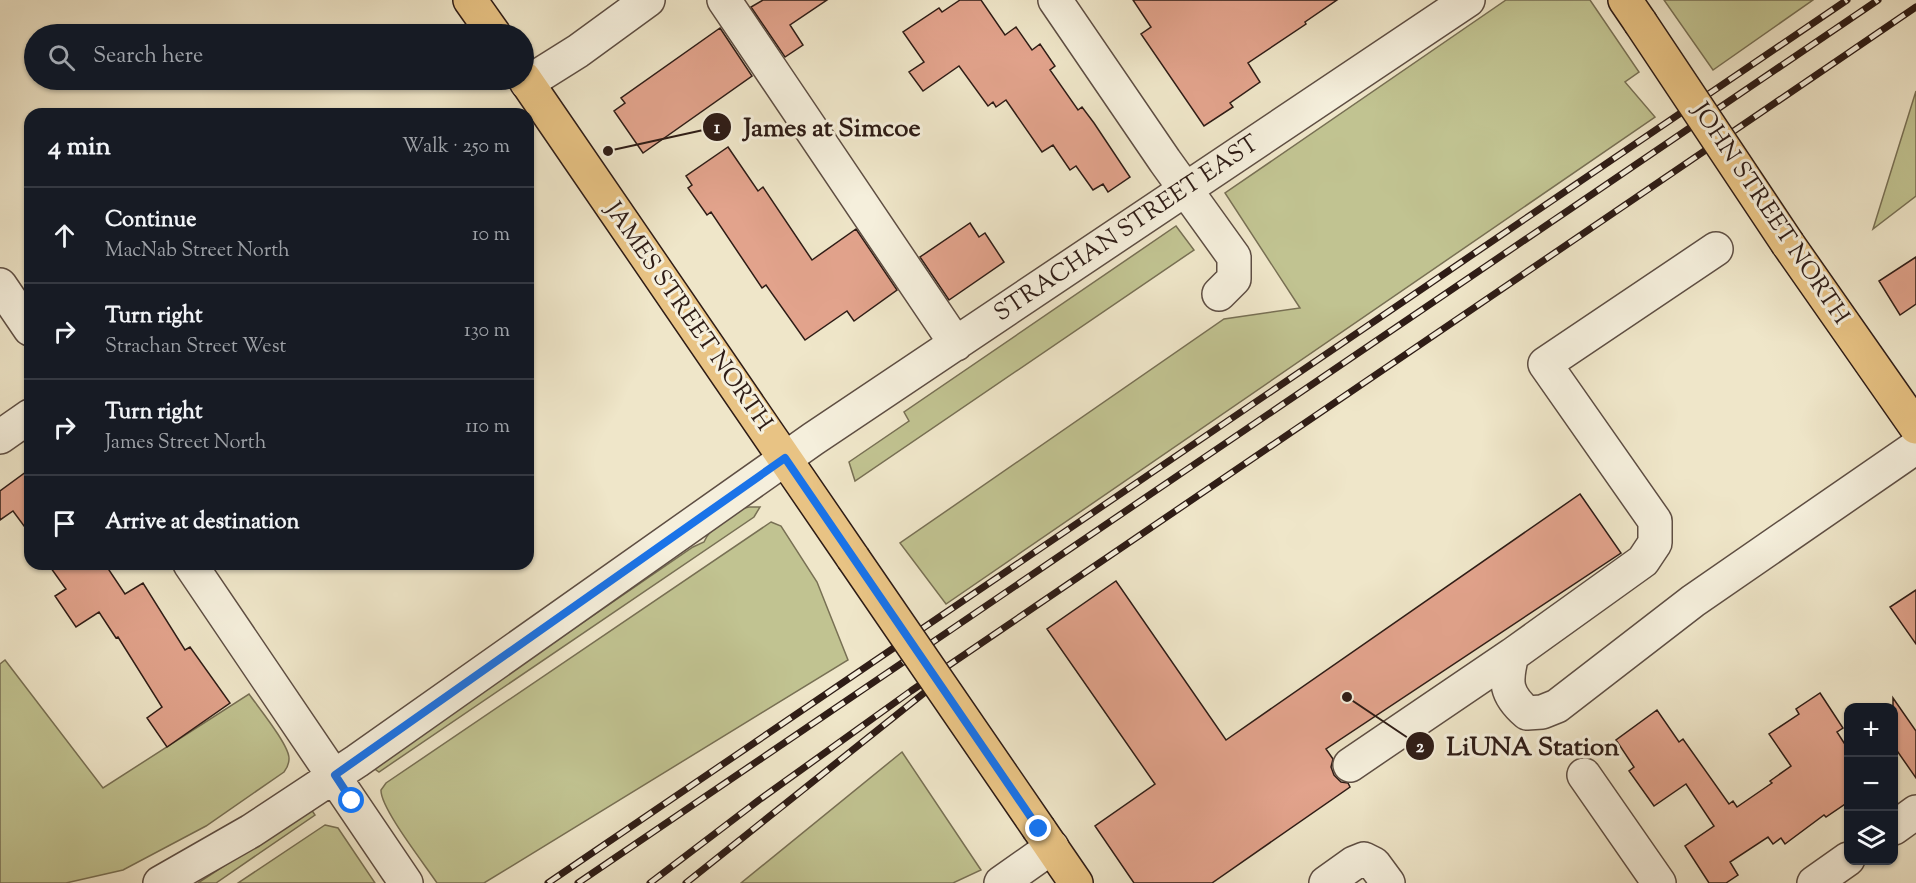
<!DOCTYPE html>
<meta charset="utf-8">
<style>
:root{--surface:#171b24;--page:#242831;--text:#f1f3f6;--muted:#9ea1a6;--line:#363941}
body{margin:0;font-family:"Sorts Mill Goudy",serif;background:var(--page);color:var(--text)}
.controls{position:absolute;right:18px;bottom:18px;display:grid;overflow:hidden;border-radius:12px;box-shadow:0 2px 4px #0004}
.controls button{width:54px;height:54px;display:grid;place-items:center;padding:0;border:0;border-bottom:2px solid var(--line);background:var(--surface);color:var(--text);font:30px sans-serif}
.stop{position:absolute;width:18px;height:18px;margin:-14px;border:4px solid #1a73e8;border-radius:50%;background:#fff}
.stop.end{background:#1a73e8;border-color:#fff;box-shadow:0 2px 6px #0008}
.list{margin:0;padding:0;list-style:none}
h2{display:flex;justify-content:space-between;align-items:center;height:78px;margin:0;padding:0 24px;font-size:26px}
h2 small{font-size:20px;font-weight:400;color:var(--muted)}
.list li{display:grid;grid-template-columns:39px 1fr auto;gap:18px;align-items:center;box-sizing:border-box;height:96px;padding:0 24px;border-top:2px solid var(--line)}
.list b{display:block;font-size:22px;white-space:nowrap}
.list p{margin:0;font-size:20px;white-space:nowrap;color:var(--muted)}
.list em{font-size:20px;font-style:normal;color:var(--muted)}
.icon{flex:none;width:33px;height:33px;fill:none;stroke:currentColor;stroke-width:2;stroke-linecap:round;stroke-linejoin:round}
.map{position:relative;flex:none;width:1916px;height:883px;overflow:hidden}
.search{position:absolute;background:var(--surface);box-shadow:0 2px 4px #0004;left:24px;top:24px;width:510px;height:66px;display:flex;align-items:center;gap:15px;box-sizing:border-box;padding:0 21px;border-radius:33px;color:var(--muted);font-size:22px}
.panel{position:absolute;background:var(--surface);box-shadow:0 2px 4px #0004;left:24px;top:108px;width:510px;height:462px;border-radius:18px}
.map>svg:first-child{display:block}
.green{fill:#c1c391;stroke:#787054;stroke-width:1.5}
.building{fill:#e2a38c;stroke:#2e1c16;stroke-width:1.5}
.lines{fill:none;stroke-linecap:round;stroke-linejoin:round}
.minor-casing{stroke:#5e4e43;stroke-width:36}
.major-casing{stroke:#2e1c16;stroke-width:36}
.minor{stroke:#f5efdc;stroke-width:33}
.major{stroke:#e8c384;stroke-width:33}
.rail-casing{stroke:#2e1c16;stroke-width:7}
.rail{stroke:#f5efdc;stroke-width:4.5;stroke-dasharray:14;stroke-linecap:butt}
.major-bridge-casing{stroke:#2e1c16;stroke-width:36;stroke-linecap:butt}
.major-bridge{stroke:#e8c384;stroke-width:33}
.route{stroke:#1a73e8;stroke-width:8}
.labels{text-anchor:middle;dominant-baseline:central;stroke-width:6;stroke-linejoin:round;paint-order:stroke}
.street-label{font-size:24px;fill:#2e1c16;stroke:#f5efdc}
.leader{fill:none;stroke:#2e1c16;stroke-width:2}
.callout-dot{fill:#2e1c16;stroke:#f5efdc;stroke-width:2}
.mark-label{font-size:18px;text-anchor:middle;font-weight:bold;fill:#fff}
.callout-label{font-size:26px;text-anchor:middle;font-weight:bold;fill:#2e1c16;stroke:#f5efdc;stroke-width:6;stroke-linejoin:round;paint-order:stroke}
</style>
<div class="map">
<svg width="1916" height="883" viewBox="0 0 1916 883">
<rect width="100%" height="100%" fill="#efe6c9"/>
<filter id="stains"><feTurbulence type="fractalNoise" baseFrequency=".00333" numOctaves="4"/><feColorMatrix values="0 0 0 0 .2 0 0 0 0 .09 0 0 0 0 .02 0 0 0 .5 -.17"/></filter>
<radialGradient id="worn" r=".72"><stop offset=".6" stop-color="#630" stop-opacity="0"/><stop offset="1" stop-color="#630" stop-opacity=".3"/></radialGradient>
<!-- green -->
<path class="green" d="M 1506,0 L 1590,0 L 1639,72 L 1625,82 L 1655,117 L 946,604 L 900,543 L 1224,319 L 1300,308 L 1225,193 Z
M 1664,0 L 1813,0 L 1713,70 Z
M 1916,91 L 1916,196 L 1873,229 Z
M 1176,226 L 1194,250 L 855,481 L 849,462 L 909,421 L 904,412 Z
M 749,507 L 760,507 L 754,517 L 379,772 L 372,767 L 693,547 L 704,542 C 711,526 732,510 749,507 Z
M 771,522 L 781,526 L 817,582 L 848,660 L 484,883 L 437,883 C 426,866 380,808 381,790 L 386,783 Z
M 5,660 L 103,788 L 249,694 C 258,707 290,746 289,759 C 289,765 287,768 284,772 L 206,826 L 123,870 L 66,883 L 0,883 L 0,664 Z
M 902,752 L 981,870 L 953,883 L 741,883 Z
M 311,809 L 315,815 L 216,883 L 198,883 Z
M 325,825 L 338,828 L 375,883 L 238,883 Z"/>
<!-- building -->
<path class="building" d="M 763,0 L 827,0 L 790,25 L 803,45 L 785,57 L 751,7 Z
M 960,0 L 981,0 L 1005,35 L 1016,27 L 1032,50 L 1040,44 L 1055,66 L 1050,70 L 1078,110 L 1082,107 L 1094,123 L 1130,177 L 1108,192 L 1103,184 L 1093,190 L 1076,166 L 1070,170 L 1053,145 L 1042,152 L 1006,100 L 996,107 L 993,102 L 988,106 L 959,66 L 923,91 L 909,72 L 924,62 L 903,32 L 939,8 L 942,12 Z
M 1133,0 L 1337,0 L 1305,22 L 1306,24 L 1248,63 L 1260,82 L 1230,103 L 1233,107 L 1204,126 L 1141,34 L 1151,27 Z
M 720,28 L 752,76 L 643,153 L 614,111 L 625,103 L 621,98 Z
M 728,147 L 758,191 L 763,187 L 812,260 L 856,229 L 897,290 L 854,321 L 847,311 L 805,340 L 766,285 L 762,288 L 711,212 L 707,215 L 688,188 L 692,185 L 686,176 Z
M 970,223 L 979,237 L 985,233 L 1004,262 L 949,300 L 920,257 Z
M 1916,257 L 1916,304 L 1900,315 L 1879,281 Z
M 30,469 L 30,534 L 13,511 L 0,520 L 0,491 Z
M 1580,494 L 1621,553 L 1326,749 L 1333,759 L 1331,767 L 1334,775 L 1341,782 L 1348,783 L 1350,787 L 1212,883 L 1134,883 L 1095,826 L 1155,784 L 1047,629 L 1116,581 L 1226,740 Z
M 48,564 L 105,564 L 125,594 L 143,583 L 185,650 L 190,647 L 230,703 L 167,747 L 147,718 L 162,707 L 118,637 L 116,638 L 99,612 L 76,627 L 55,596 L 66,589 Z
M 1916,590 L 1916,644 L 1890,607 Z
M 1820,693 L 1843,728 L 1837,732 L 1848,749 L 1848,802 L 1826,817 L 1824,815 L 1785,844 L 1781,838 L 1773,844 L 1768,837 L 1730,862 L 1738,875 L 1726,883 L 1709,883 L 1685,846 L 1714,826 L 1686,784 L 1654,806 L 1629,771 L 1634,767 L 1616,740 L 1657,710 L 1679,742 L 1683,739 L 1729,804 L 1733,801 L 1737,807 L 1772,783 L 1770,781 L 1791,766 L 1769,734 L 1799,714 L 1796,709 Z
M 1893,698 L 1916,731 L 1916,778 L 1893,745 Z"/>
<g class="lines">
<!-- minor casing -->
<g class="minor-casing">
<path id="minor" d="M 724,0 L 956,344
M 1055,0 L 1165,161 L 1234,257 L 1234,279 L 1219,294
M 527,83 L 578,51 L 648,0
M 1716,249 L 1545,364 L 1655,521 L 1655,543 L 1643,561 L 1512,655 C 1505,682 1505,694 1527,713 L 1542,712 L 1557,706 L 1693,601 L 1916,447
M 0,285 L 30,329
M 0,437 L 30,416
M 190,564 L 406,883
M 1350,765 L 1512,655
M 1584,775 L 1659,883
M 1894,828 L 1916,812
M 160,883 L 251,831 L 357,761 L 813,439 L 1468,0
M 1001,883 L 1052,847
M 1326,883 L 1354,863 L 1364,859 L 1374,864 L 1388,883
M 1814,883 L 1848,859"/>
</g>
<!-- major casing -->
<g class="major-casing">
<path id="major" d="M 470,0 L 494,34
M 1625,0 L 1640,22
M 524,78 L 853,558
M 1788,244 L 1916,427
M 1039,829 L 1076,883"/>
</g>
<!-- minor -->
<use href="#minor" class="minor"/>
<!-- major -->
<use href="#major" class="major"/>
<!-- rail casing -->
<g class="rail-casing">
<path id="rail" d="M 548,883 L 1847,0
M 578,883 L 1878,0
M 650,883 L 759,800 L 911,691 L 1916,7
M 686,883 L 939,681"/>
</g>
<!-- rail -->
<use href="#rail" class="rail"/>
<!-- major-bridge casing -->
<g class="major-bridge-casing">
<path id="major-bridge" d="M 1640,22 L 1788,244
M 853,558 L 1039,829"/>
</g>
<!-- major-bridge -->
<use href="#major-bridge" class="major-bridge"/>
</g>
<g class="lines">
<!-- route -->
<path class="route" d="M 352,801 L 335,775 L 785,458 L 1039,829"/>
</g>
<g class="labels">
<!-- street labels -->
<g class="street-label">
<text transform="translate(1770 214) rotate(56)">JOHN STREET NORTH</text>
<text transform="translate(1127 229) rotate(-34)">STRACHAN STREET EAST</text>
<text transform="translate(688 317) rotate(55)">JAMES STREET NORTH</text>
</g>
</g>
<!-- callouts -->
<path class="leader" d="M608 151L717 127M1347 697L1420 746"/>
<g class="callout-dot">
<circle cx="608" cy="151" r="6"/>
<circle cx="1347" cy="697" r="6"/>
<circle cx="717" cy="127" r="15"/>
<circle cx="1420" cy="746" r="15"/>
</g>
<g class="mark-label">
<text x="717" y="133">1</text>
<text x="1420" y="752">2</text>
</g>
<g class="callout-label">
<text x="832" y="136">James at Simcoe</text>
<text x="1533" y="755">LiUNA Station</text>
</g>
<rect width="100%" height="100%" filter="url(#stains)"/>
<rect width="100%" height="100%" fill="url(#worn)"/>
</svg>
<div class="controls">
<button>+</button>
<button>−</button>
<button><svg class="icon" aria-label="layers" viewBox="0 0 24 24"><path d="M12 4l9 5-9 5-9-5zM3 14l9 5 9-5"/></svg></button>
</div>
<div class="stop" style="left:352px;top:801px"></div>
<div class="stop end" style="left:1039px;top:829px"></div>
<div class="search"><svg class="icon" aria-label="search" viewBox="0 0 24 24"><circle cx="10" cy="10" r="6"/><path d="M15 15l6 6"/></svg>Search here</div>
<section class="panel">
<h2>4 min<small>Walk · 250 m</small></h2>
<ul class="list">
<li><svg class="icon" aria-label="ahead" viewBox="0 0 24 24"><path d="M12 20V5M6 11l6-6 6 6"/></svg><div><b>Continue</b><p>MacNab Street North</p></div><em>10 m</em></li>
<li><svg class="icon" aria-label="right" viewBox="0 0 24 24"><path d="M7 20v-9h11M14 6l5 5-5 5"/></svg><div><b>Turn right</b><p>Strachan Street West</p></div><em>130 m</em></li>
<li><svg class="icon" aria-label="right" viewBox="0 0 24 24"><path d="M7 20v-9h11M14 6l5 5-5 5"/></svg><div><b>Turn right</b><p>James Street North</p></div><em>110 m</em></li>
<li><svg class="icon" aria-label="arrive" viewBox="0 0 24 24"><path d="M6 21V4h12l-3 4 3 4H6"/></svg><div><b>Arrive at destination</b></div></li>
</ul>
</section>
</div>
